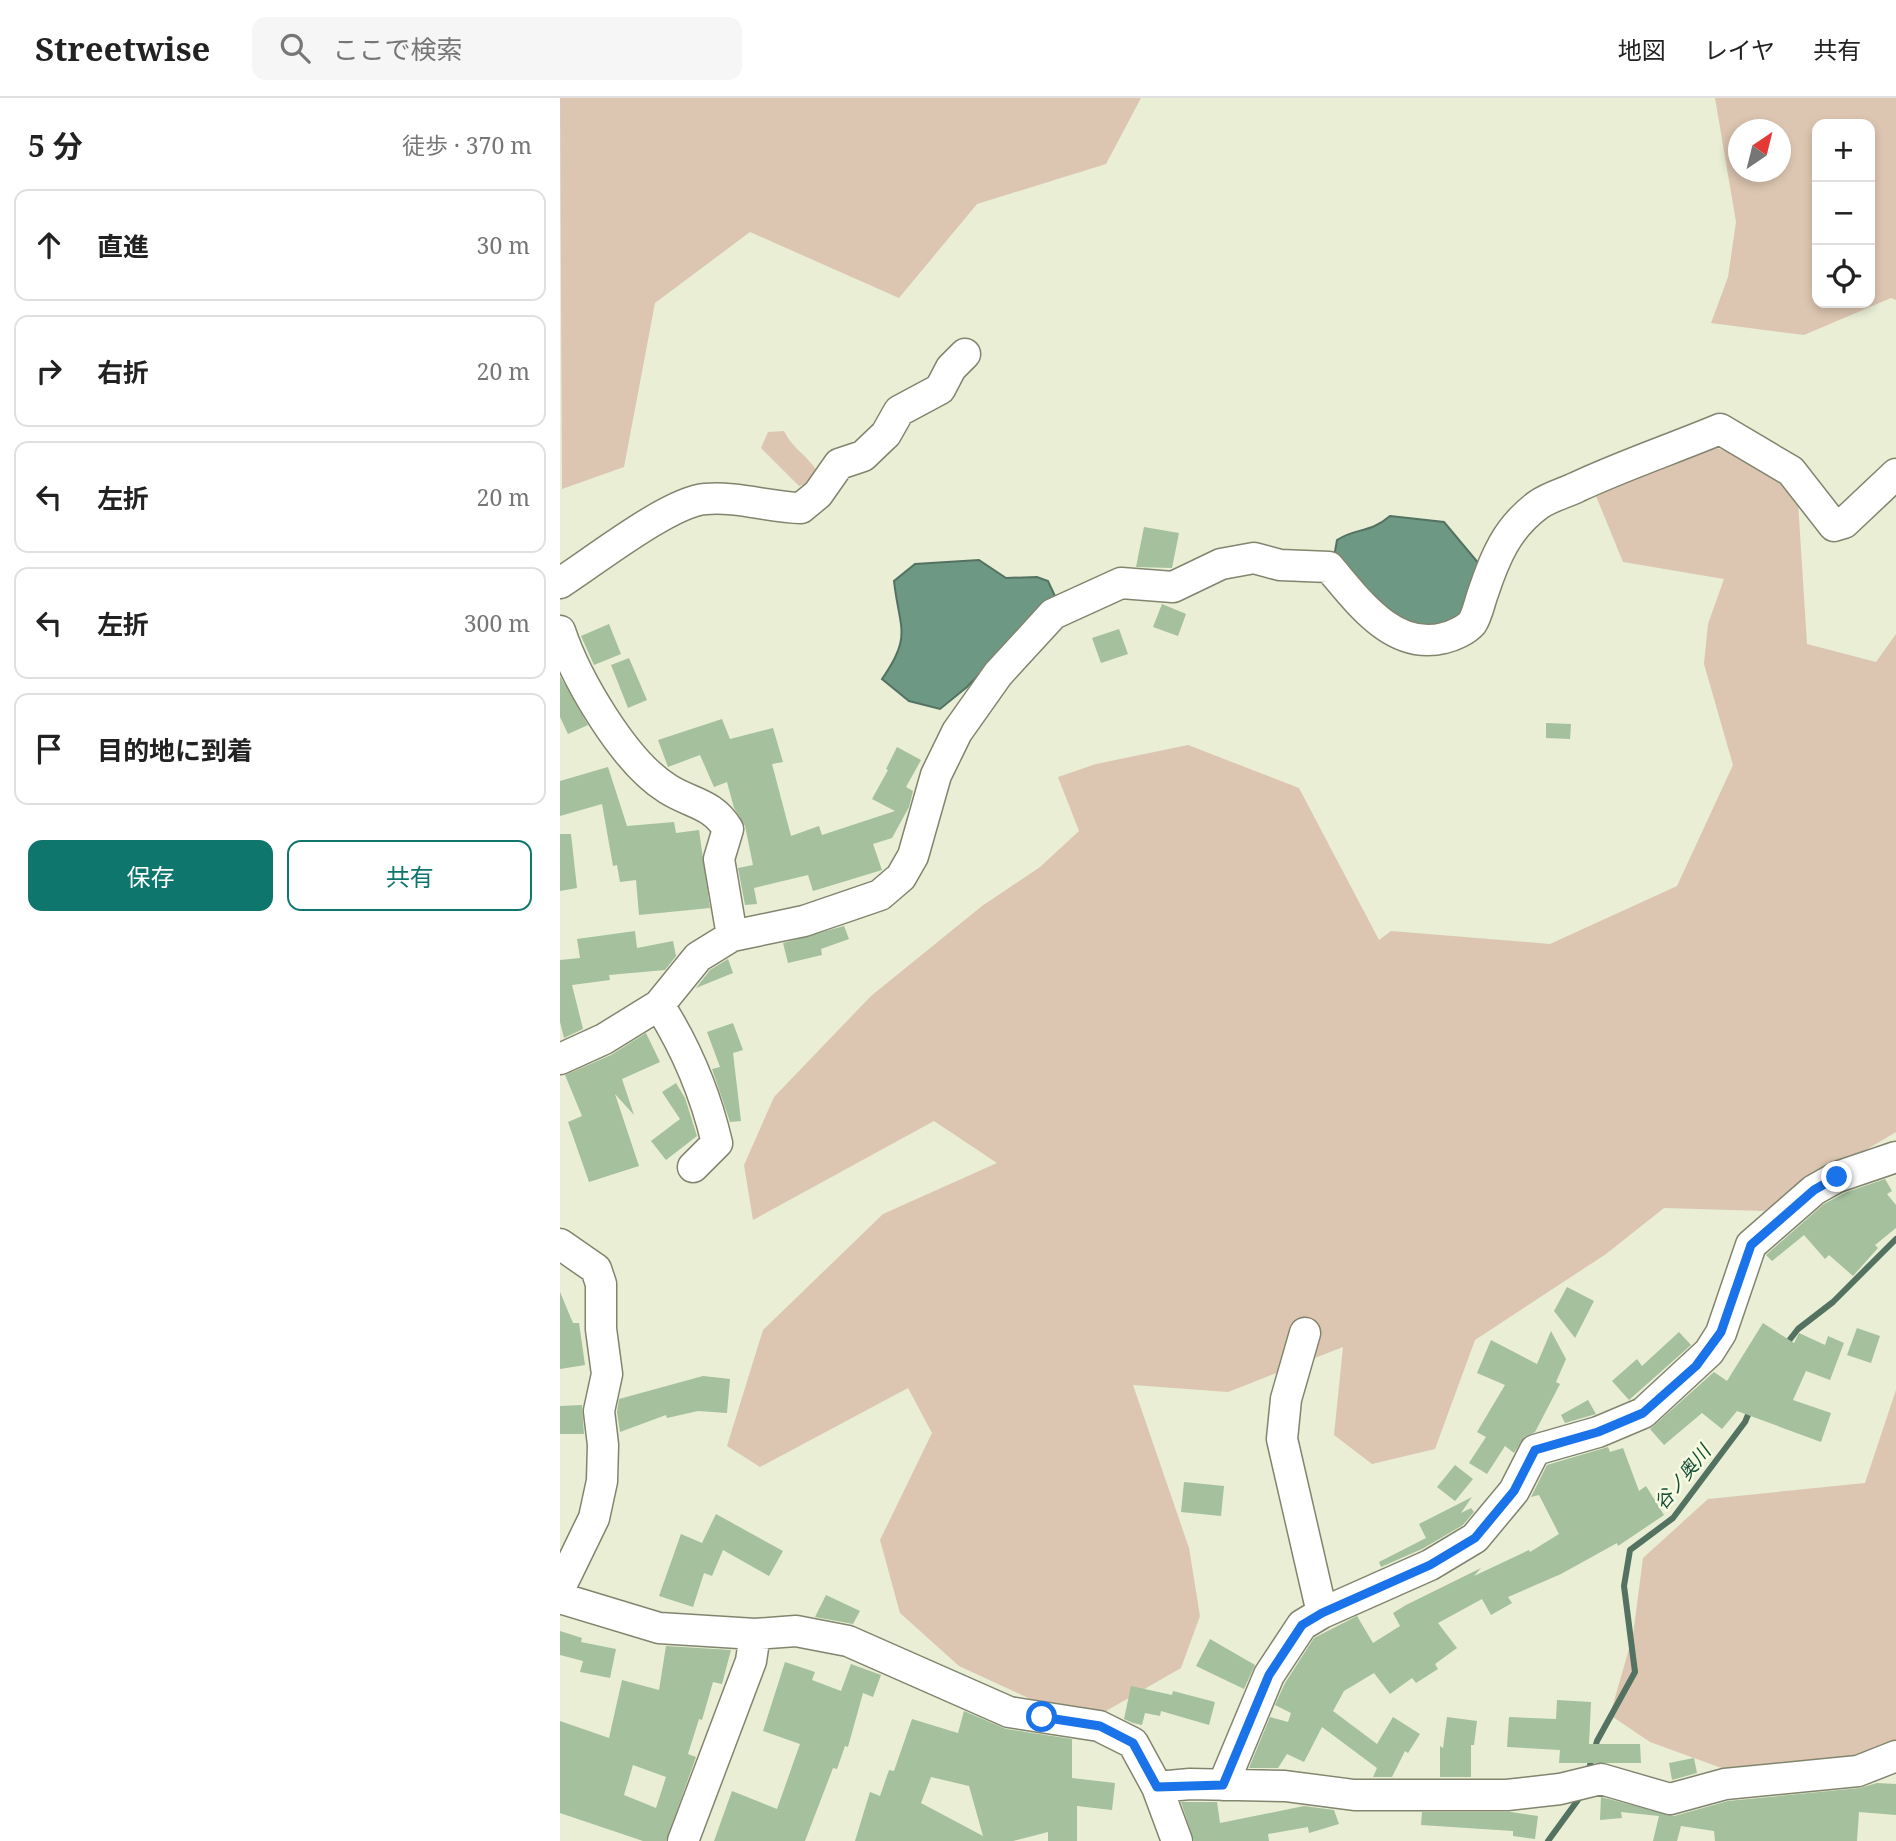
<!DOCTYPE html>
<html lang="ja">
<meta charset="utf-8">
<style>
:root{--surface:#fff;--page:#f6f6f6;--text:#222;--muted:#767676;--line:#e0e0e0;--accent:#0f766e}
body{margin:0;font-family:"Noto Serif","Noto Sans JP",serif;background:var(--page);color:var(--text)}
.controls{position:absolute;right:21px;top:21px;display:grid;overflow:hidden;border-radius:14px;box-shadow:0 4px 10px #0003}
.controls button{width:63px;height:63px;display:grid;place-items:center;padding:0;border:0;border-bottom:2px solid var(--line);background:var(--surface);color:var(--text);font:35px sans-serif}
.compass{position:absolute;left:1168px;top:21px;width:63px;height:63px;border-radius:50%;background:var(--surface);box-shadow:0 4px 10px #0003;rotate:35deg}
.stop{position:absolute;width:21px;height:21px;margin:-16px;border:5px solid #1a73e8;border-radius:50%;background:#fff}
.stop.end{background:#1a73e8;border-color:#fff;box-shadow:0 2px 7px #0008}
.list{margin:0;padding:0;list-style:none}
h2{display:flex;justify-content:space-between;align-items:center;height:91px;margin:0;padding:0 28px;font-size:30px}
h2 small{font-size:23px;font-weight:400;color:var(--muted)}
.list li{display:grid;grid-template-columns:46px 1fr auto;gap:21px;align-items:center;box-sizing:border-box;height:112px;margin:0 14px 14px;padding:0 14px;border:2px solid var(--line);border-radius:14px}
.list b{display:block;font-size:26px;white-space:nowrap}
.list em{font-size:23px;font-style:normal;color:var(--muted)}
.actions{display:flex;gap:14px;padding:21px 28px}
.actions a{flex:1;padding:16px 0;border:2px solid var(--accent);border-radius:14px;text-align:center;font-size:24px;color:var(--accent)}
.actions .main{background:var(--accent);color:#fff}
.icon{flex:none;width:38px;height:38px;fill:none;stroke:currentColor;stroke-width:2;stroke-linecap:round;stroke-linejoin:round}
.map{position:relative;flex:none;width:1336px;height:1743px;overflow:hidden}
header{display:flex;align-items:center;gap:42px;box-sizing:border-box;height:98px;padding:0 35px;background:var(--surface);border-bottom:2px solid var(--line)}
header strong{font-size:33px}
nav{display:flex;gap:38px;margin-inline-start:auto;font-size:24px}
.search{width:490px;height:63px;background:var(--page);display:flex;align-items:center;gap:18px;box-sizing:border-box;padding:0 24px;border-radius:14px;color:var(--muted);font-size:26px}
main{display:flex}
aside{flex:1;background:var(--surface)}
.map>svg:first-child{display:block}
.green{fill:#dcc6b1;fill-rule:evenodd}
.water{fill:#6d9984;stroke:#537261;stroke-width:2}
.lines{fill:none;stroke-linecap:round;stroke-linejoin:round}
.stream{stroke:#537261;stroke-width:6}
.building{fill:#a4c09d;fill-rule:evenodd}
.minor-casing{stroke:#81856e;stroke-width:33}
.minor{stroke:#fff;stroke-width:30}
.route{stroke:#1a73e8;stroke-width:9}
.labels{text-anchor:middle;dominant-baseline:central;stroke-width:5;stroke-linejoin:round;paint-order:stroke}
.water-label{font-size:19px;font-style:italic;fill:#124d37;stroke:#f7fbe2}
</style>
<header>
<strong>Streetwise</strong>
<div class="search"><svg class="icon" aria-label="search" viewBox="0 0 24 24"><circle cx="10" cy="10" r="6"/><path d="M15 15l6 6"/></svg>ここで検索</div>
<nav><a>地図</a><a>レイヤ</a><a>共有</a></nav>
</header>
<main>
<aside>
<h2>5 分<small>徒歩 · 370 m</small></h2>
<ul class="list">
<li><svg class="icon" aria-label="ahead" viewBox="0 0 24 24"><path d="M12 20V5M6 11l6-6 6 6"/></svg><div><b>直進</b></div><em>30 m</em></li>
<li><svg class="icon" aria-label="right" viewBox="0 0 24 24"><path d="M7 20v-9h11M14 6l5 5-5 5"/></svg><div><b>右折</b></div><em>20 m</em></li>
<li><svg class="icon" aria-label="left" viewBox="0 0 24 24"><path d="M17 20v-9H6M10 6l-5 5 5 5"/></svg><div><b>左折</b></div><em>20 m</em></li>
<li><svg class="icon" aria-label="left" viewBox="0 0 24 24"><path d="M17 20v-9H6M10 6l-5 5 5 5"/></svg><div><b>左折</b></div><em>300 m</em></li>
<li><svg class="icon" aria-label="arrive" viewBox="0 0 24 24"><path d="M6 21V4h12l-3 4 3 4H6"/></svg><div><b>目的地に到着</b></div></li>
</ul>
<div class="actions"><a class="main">保存</a><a>共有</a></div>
</aside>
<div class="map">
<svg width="1336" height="1743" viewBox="0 0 1336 1743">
<rect width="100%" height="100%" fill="#e9eed5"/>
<!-- green -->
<path class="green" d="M 0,0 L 581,0 L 546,66 L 417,106 L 339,200 L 190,134 L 95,205 L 64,369 L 2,391 Z
M 1155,0 L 1336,0 L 1336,202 L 1331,200 L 1244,237 L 1151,225 L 1168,179 L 1176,124 ZM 1257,26 L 1310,26 L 1310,205 L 1257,205 ZM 1178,32 L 1220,32 L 1220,74 L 1178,74 Z
M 224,333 C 232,350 247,357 257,373 L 253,384 L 239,388 L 201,350 L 208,334 Z
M 1152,348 L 1204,368 L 1238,404 L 1247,546 L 1316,564 L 1336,536 L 1336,1034 L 1204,1113 L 1104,1110 L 1046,1156 L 915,1242 L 875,1351 L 812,1366 L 774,1337 L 783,1249 L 668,1294 L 573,1287 L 629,1450 L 640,1518 L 621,1570 L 546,1613 L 477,1604 L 399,1568 L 340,1515 L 320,1442 L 372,1335 L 348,1290 L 200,1369 L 167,1348 L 203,1232 L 323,1116 L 437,1065 L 374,1023 L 193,1122 L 184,1067 L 214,999 L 311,898 L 422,808 L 480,769 L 519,733 L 498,679 L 536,666 L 628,647 L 739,690 L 819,842 L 831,833 L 990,846 L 1117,788 L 1173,667 L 1144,566 L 1148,526 L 1164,481 L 1063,464 L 1036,398 Z
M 1336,1292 L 1336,1644 L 1291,1660 L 1167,1672 L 1090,1644 L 1050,1617 L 1073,1537 L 1083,1460 L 1148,1401 L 1305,1385 Z"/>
<!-- water -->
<path class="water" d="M 830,418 L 884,424 L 920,467 L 909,513 L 887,528 L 862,530 L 816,515 L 774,459 L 777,442 C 797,429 809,436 830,418 Z
M 419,462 L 446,480 L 477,479 L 488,483 L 495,498 L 407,589 L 380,611 L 349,603 L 322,581 C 353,537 339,530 334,483 L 355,466 Z"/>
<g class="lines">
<!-- stream -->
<path class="stream" d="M 1224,1249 L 1238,1231 L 1273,1204 L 1336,1141
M 1028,1674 L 1037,1643 L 1075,1574 L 1064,1488 L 1070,1452 L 1113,1420 L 1185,1324 L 1191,1310
M 988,1743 L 1023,1695"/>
</g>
<!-- building -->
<path class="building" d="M 584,429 L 619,435 L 612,470 L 576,469 Z
M 602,506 L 626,516 L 618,538 L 593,529 Z
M 49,526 L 61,556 L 34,567 L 21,538 Z
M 559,531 L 568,556 L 541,565 L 532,540 Z
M 69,560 L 87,602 L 68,610 L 51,567 Z
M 0,578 L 28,627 L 8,636 L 0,619 Z
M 162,621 L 170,641 L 213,630 L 223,664 L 212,666 L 231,738 L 259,728 L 262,737 L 335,713 L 312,701 L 328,672 L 326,671 L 337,649 L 361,662 L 346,689 L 353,693 L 349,709 L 332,740 L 313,746 L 322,772 L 253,793 L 248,777 L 194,790 L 197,806 L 185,807 L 178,770 L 193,767 L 185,728 L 174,710 L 167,684 L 154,689 L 140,657 L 108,669 L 98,642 Z
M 986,625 L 1011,626 L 1010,641 L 986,640 Z
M 48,669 L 67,728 L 114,724 L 116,735 L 139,732 L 150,810 L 79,817 L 76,782 L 60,784 L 57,767 L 53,768 L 42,706 L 0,718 L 0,683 Z
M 0,736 L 11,736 L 17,790 L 0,793 Z
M 284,828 L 289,841 L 261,851 L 262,857 L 228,865 L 223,845 Z
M 75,833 L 77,850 L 113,843 L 116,858 L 105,872 L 49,877 L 50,882 L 12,887 L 23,931 L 4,940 L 0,924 L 0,862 L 20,860 L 17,841 Z
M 168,861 L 173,875 L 136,890 L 150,872 Z
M 173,925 L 183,952 L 173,955 L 181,1023 L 170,1024 L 152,971 L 160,969 L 147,934 Z
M 86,935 L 100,964 L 62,981 L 74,1017 L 55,996 L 79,1068 L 29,1084 L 8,1024 L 22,1018 L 5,977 L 51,957 Z
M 116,985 L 125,1000 L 137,1038 L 106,1062 L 91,1043 L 120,1021 L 102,994 Z
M 1325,1081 L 1332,1093 L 1327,1096 L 1336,1107 L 1336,1130 L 1315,1147 L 1318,1150 L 1293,1178 L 1269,1157 L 1265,1161 L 1244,1137 L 1212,1163 L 1206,1157 L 1264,1106 L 1287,1094 Z
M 1007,1189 L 1034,1203 L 1015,1240 L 994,1213 Z
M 0,1194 L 13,1225 L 19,1225 L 25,1267 L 0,1271 Z
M 1203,1225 L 1234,1245 L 1239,1235 L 1265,1247 L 1268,1238 L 1284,1245 L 1270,1282 L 1246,1273 L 1233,1302 L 1271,1315 L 1261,1344 L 1177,1313 L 1162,1331 L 1142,1315 L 1104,1347 L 1090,1331 L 1154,1274 L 1167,1283 Z
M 1297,1230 L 1320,1238 L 1311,1265 L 1287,1257 Z
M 991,1233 L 1006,1261 L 996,1284 L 1000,1286 L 975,1334 L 964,1339 L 954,1355 L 945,1348 L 927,1376 L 909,1365 L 926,1339 L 917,1334 L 945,1287 L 917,1275 L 931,1242 L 977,1266 Z
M 1119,1234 L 1131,1247 L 1069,1302 L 1052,1283 L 1077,1261 L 1082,1268 Z
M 143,1278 L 170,1281 L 167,1315 L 138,1313 L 107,1320 L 106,1317 L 60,1334 L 57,1314 L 59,1301 Z
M 1028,1302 L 1036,1316 L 1005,1325 L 1001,1317 Z
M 22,1307 L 24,1336 L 0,1336 L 0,1308 Z
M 1048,1349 L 1050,1354 L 1063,1350 L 1079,1393 L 1086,1388 L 1104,1417 L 1058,1448 L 1057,1445 L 1001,1476 L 948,1499 L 952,1505 L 931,1517 L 922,1501 L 878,1525 L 897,1550 L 875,1566 L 878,1571 L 856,1585 L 852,1580 L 830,1596 L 814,1575 L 784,1593 L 773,1613 L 817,1646 L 833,1619 L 860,1636 L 848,1655 L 845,1653 L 832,1679 L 813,1679 L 817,1670 L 762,1629 L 744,1664 L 727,1656 L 718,1670 L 689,1670 L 710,1619 L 728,1624 L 731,1615 L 715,1607 L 725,1585 L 754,1540 L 797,1518 L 813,1545 L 840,1528 L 833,1515 L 846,1507 L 921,1470 L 914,1478 L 969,1452 L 970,1454 L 999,1436 L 979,1397 L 971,1399 L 987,1367 Z
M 895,1367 L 913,1381 L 895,1403 L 877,1389 Z
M 624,1384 L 664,1388 L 661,1418 L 621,1414 Z
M 912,1399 L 901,1415 L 911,1410 L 914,1414 L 903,1427 L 862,1451 L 821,1469 L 819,1464 L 866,1440 L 859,1426 Z
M 156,1416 L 223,1453 L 209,1478 L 163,1452 L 152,1478 L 144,1475 L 133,1509 L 99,1498 L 121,1436 L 142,1445 Z
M 266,1497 L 300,1513 L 293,1526 L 255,1519 Z
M 0,1533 L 22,1540 L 21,1544 L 56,1551 L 50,1580 L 20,1574 L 23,1563 L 0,1557 Z
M 650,1541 L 695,1567 L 684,1591 L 636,1568 Z
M 106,1548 L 171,1552 L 162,1586 L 153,1584 L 142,1622 L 139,1621 L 128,1656 L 136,1659 L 106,1743 L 83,1743 L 0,1715 L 0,1623 L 49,1640 L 62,1582 L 99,1592 ZM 73,1667 L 106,1679 L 96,1710 L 64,1697 Z
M 225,1564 L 255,1574 L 252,1582 L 281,1593 L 291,1566 L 321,1577 L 313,1599 L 303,1595 L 288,1649 L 285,1648 L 277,1671 L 273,1670 L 245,1743 L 154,1743 L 172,1693 L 217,1711 L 240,1646 L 203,1633 Z
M 571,1588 L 612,1597 L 613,1593 L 655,1604 L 649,1627 L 601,1613 L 600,1618 L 585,1615 L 582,1627 L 573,1625 L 564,1621 Z
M 997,1602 L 1031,1604 L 1029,1646 L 1080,1646 L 1081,1665 L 999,1665 L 1000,1652 L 947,1649 L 949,1619 L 996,1621 Z
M 404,1613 L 446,1631 L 512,1641 L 512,1680 L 555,1685 L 552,1712 L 517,1708 L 517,1743 L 488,1743 L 488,1734 L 453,1743 L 295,1743 L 310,1694 L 320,1698 L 329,1672 L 334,1673 L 352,1621 L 398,1635 ZM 371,1679 L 409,1688 L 423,1738 L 361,1705 Z
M 887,1619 L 917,1623 L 914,1647 L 911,1647 L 911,1679 L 880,1679 L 880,1648 L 883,1650 Z
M 1134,1660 L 1137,1675 L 1112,1682 L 1109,1665 Z
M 1317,1685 L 1336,1686 L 1336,1717 L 1299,1714 L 1297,1743 L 1155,1743 L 1154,1733 L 1121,1728 L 1117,1743 L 1093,1743 L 1099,1718 L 1061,1714 L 1062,1720 L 1040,1722 L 1041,1699 L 1114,1718 L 1168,1703 L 1300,1690 Z
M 621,1704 L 657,1704 L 660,1725 L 744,1708 L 774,1712 L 779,1726 L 749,1735 L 748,1729 L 708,1736 L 709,1743 L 634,1743 Z
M 862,1714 L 951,1714 L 978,1718 L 975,1741 L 953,1738 L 953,1733 L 861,1727 Z"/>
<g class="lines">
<!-- minor casing -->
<g class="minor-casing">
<path id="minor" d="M 0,485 C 33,464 109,404 145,401 C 177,398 208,409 241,410 L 258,396 L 279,366 L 303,358 L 326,336 L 339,313 L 380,291 L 391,270 L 405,256
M 0,533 C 16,581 64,664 108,691 C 132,706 152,705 168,731 L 159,761 L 172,838
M 99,907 C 127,951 145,994 157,1045 L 133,1069
M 0,961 L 44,941 L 99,907 L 138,859 L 172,838 L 244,823 L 320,797 L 341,779 L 353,758 L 376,677 L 397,634 L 438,576 L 493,516 L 561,485 L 613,489 L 661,466 L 694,460 L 720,467 L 769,469 C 798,503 833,553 884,540 C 893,538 906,532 912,525 C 917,518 920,503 923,495 C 935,459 947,430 978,407 C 989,399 1005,395 1017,389 C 1064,367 1112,351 1160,331 L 1231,373 L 1274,428 L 1284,425 L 1336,376
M 0,1146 L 36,1171 L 41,1186 L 41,1231 L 47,1276 L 39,1313 L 43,1347 L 42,1383 L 34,1420 L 0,1490
M 745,1235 L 726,1301 L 722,1341 L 762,1515
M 0,1500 L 99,1530 L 195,1536 L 236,1533 L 288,1543 L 449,1614 L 539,1628 L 573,1645 L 597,1689 L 617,1743
M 663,1687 L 709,1577 L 742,1527 L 762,1515 L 870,1467 L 915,1440 L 954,1393 L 975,1352 L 1038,1334 L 1083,1315 L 1149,1254 L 1161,1235 L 1191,1147 L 1254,1092 L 1277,1079 L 1336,1059
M 597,1689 L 630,1686 L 725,1688 L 794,1697 L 947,1697 L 1000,1691 L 1041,1681 L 1110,1701 L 1165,1686 L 1298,1673 L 1336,1658
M 123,1743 L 191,1563 L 195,1536"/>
</g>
<!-- minor -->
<use href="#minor" class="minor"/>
</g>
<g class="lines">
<!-- route -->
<path class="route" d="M 482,1619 L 540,1628 L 573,1645 L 597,1689 L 663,1687 L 709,1577 L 742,1527 L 762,1515 L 870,1467 L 915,1440 L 954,1393 L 975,1352 L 1038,1334 L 1083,1315 L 1136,1268 L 1161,1234 L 1191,1147 L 1254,1092 L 1277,1079"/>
</g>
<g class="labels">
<!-- water labels -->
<g class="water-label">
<text transform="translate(1122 1379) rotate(-51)">谷ノ奥川</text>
</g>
</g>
</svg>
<div class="controls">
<button>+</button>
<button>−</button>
<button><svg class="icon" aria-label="locate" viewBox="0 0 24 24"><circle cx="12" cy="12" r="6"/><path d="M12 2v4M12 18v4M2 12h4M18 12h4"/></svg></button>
</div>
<svg class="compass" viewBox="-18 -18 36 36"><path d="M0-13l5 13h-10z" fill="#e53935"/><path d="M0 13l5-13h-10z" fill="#767676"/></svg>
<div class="stop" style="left:482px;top:1619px"></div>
<div class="stop end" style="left:1277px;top:1079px"></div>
</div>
</main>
